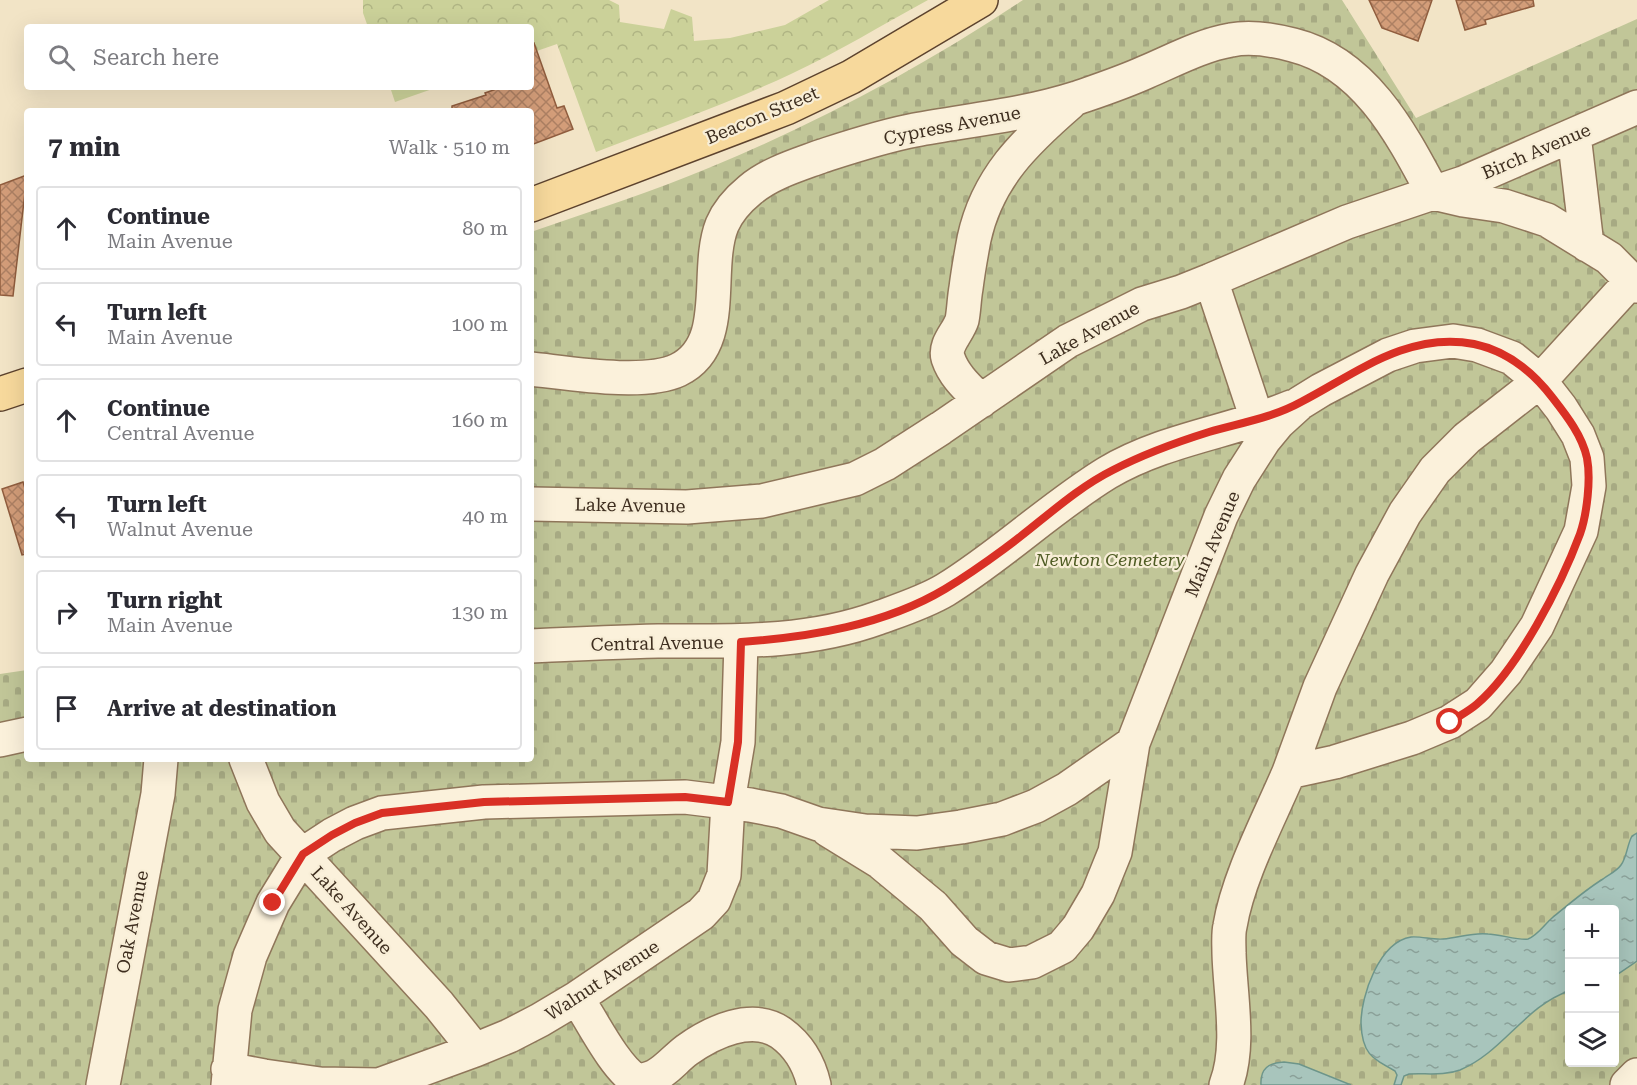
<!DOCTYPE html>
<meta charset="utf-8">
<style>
:root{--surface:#fff;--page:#f7f7f7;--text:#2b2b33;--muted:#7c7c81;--line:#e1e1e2}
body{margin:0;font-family:"Roboto Serif",serif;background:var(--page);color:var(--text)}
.controls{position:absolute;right:18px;bottom:18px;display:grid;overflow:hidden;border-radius:6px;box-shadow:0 6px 24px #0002}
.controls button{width:54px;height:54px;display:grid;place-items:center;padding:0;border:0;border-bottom:2px solid var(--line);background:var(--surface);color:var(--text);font:30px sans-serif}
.stop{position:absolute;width:18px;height:18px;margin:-14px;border:4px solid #d93025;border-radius:50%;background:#fff}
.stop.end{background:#d93025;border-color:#fff;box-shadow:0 2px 6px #0008}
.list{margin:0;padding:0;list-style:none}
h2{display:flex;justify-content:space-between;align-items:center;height:78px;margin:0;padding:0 24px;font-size:26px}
h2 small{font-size:20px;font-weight:400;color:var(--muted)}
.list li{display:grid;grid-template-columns:39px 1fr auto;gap:18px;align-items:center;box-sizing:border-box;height:84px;margin:0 12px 12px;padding:0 12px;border:2px solid var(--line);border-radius:6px}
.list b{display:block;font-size:22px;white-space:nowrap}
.list p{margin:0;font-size:20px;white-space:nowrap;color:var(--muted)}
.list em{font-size:20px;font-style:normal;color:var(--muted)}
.icon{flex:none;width:33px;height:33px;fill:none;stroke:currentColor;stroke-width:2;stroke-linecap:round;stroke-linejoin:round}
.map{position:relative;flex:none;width:1637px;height:1085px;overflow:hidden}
.search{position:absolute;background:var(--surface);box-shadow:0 6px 24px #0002;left:24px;top:24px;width:510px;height:66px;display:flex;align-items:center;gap:15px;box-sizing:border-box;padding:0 21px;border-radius:6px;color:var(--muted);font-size:22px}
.panel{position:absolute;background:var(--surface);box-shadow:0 6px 24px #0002;left:24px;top:108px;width:510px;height:654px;border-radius:6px}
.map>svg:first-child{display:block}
.forest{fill:url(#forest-crowns)}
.cemetery{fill:url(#cemetery-stones);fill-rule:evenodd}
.water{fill:url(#water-ripples);stroke:#6d958a;stroke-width:1.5}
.building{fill:url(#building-cross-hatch);stroke:#905d3e;stroke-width:1.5}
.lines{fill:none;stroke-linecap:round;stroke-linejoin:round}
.minor-casing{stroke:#8f765a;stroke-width:36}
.major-casing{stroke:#5d432e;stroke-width:36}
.minor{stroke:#fbf1db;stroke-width:33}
.major{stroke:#f7d99c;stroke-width:33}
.route{stroke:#d93025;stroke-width:8}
.labels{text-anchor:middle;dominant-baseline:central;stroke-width:4.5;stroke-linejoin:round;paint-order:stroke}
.street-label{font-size:18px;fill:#3e2e1f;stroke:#f8eed7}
.park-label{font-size:18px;font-style:italic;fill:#4f5c24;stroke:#f8eed7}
</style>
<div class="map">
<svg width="1637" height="1085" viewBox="0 0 1637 1085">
<defs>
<pattern id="forest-crowns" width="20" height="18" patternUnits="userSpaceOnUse" patternTransform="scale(1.5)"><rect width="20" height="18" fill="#cbd199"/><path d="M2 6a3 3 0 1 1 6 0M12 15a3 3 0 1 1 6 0" fill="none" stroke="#afb483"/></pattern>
<pattern id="cemetery-stones" width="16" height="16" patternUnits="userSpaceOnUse" patternTransform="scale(1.5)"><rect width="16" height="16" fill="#c1c698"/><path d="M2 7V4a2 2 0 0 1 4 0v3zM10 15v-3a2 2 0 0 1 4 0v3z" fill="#a7aa83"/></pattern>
<pattern id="water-ripples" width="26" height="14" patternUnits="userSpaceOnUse" patternTransform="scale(1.5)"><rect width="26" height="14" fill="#a8c5bc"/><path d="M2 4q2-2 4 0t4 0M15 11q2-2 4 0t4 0" fill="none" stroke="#8aa098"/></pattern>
<pattern id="building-cross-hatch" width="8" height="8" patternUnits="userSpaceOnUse" patternTransform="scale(1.5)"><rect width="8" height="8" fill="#d39d79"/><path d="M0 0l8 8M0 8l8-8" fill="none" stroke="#ad8063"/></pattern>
</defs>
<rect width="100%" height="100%" fill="#f2e4c6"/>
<!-- forest -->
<path class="forest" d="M 363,0 L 609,0 L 619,5 L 620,22 L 664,29 L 671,9 L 692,17 L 694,41 L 730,38 L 785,25 L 829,0 L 928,0 C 882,25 838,52 791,74 C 727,104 661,127 596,152 L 557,44 L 531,53 L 531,27 L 368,27 L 363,13 Z
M 390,87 L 438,87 L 395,102 Z"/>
<!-- cemetery -->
<path class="cemetery" d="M 1023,0 L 1342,0 L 1416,118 L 1637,19 L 1637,1085 L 0,1085 L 0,674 L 27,670 L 27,759 L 531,759 L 531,232 C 591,211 652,192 711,167 C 820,122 924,66 1023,0 ZM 1570,910 L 1614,910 L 1614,1062 L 1570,1062 Z"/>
<!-- water -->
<path class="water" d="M 1637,833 L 1637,961 L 1615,976 L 1614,910 L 1570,910 L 1569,991 C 1525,1006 1503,1052 1460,1070 C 1444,1076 1426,1073 1409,1074 L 1404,1076 L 1401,1085 L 1394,1085 L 1397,1075 L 1395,1071 C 1371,1058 1362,1053 1361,1023 C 1361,996 1379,942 1411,937 C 1421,936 1433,940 1443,939 C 1459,938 1472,932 1488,934 C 1498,934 1521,941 1528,939 C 1537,936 1545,924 1552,918 C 1568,905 1585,890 1603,879 C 1609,874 1616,872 1621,865 C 1627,857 1627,845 1632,836 Z
M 1284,1062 L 1299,1064 L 1351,1085 L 1261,1085 C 1260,1068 1269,1063 1284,1062 Z"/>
<!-- building -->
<path class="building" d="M 1369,0 L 1432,0 L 1418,41 L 1382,28 Z
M 1456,0 L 1533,0 L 1534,6 L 1485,20 L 1486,24 L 1465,30 Z
M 534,43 L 557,108 L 564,106 L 573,129 L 531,145 L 531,111 L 452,111 L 452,106 L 486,95 L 485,93 L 502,87 L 531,87 L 531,44 Z
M 27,175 L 13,296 L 0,295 L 0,185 Z
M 23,482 L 27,495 L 27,554 L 22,555 L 2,489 Z"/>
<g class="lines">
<!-- minor casing -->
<g class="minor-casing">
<path id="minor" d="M 1574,135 L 1587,245
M 1211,280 L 1264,440
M 531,369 C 569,373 644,386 678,370 C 730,345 704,271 722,225 C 728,211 739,199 750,190 C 770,173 798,165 822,156 C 853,146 883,136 915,130 C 969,120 1024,115 1077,98 C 1100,90 1124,82 1146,72 C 1174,60 1202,45 1231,40 C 1251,36 1274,40 1293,45 C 1365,63 1401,133 1433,193 L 1463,183 L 1637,107
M 981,401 C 968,388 954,376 948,358 C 944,344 958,333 962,320 C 964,310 964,299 966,288 C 968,272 971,255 974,239 C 987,178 1025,142 1070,103
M 531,504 L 687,507 L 762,501 L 855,479 L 885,464 L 941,428 L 1068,341 L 1142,304 L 1181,292 L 1211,280 L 1347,222 L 1433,193 L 1463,200 L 1504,206 L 1547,220 L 1609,258 L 1637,286
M 531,646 C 573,644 616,642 658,641 C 733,641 806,644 878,618 C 900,610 925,602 945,590 C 1002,555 1050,508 1107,473 C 1164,439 1231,432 1291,407
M 0,740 L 27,734
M 246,759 L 263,802 L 280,831 L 439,1005 L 475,1050
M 1289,772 L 1320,687 L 1372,574 L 1405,513 L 1435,470 L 1467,438 L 1540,381 L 1632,280
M 828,830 L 880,862 L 933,906 L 964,941 L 986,958 L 1009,965 L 1032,962 L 1062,947 L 1078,928 L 1098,894 L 1115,852 L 1133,743
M 577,998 C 592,1021 615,1068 637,1081 C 643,1080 650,1079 655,1076 C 667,1070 676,1058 687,1050 C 712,1032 752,1013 781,1033 C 799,1046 809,1063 814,1085
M 228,1069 L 264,1076 L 320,1084 L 379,1085 L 475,1050 L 509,1036 L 540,1020 L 577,998 L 701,914 L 714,900 L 724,875 L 728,802 L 738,742 L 741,642
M 103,1085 L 158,794 L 161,759
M 228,1085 L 235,1010 L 250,956 L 273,903 L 303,854 L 332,835 L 355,823 L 382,813 L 484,802 L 685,797 L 750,805 L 781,811 L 818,824 L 865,831 L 917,833 L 961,827 L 1002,819 L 1036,806 L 1067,789 L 1133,743 L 1221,516 L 1239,479 L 1264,440 L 1278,423 L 1300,403 L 1321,390 L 1388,355 L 1415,346 L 1453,341 L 1477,345 L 1512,358 L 1540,381 L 1561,408 L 1578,435 L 1587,458 L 1589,486 L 1581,531 L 1537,626 L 1506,672 L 1478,704 L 1450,722 L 1412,738 L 1335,762 L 1289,772 C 1269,819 1238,877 1230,926 C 1228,934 1229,944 1229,953 C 1230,994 1241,1046 1226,1085
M 1627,1085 L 1637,1075"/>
</g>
<!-- major casing -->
<g class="major-casing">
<path id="major" d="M 531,205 L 786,108 L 851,77 L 981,0
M 0,394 L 27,385"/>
</g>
<!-- minor -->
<use href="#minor" class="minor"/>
<!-- major -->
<use href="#major" class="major"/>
</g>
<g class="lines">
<!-- route -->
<path class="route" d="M 273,903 L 303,854 L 332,835 L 355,823 L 382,813 L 484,802 L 685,797 L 728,802 L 738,742 L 741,642 C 810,637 885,625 945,589 C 965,577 985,563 1004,549 C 1040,523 1073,490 1113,470 C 1144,454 1177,442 1209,432 C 1240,423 1272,418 1301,402 C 1355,374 1408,331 1474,344 C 1507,351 1532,371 1552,397 C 1566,415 1582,435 1587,458 C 1591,479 1587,514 1580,534 C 1561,585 1518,669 1477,704 C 1469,711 1459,716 1450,722"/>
</g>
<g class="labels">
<!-- street labels -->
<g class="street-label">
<text transform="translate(762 115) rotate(-23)">Beacon Street</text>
<text transform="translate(952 125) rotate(-11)">Cypress Avenue</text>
<text transform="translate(1536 151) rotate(-23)">Birch Avenue</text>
<text transform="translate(1089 333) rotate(-29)">Lake Avenue</text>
<text transform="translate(630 505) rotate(1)">Lake Avenue</text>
<text transform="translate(1212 544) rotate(-67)">Main Avenue</text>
<text transform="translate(657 643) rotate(-1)">Central Avenue</text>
<text transform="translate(352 910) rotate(48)">Lake Avenue</text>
<text transform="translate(132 922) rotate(-79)">Oak Avenue</text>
<text transform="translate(602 980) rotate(-33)">Walnut Avenue</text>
</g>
<!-- park labels -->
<g class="park-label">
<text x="1110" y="559">Newton Cemetery</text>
</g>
</g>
</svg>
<div class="controls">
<button>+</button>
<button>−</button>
<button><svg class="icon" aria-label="layers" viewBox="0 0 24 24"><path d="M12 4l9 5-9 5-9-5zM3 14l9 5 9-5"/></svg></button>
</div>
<div class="stop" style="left:1450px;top:722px"></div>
<div class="stop end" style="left:273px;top:903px"></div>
<div class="search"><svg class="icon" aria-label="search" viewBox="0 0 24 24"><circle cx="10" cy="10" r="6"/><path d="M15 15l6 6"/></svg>Search here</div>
<section class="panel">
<h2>7 min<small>Walk · 510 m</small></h2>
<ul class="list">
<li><svg class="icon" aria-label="ahead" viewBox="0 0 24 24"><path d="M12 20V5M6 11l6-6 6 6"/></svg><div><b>Continue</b><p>Main Avenue</p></div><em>80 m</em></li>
<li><svg class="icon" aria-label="left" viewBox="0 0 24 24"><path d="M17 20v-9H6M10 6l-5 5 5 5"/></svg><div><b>Turn left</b><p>Main Avenue</p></div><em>100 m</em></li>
<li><svg class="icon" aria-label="ahead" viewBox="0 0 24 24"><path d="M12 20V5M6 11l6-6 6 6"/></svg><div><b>Continue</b><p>Central Avenue</p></div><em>160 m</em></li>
<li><svg class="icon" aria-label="left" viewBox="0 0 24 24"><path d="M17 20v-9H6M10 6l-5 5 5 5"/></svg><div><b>Turn left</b><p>Walnut Avenue</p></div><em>40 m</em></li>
<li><svg class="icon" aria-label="right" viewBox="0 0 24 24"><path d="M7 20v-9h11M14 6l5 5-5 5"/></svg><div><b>Turn right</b><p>Main Avenue</p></div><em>130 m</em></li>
<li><svg class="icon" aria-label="arrive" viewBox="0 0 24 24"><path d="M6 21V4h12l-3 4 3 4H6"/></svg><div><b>Arrive at destination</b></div></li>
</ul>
</section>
</div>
